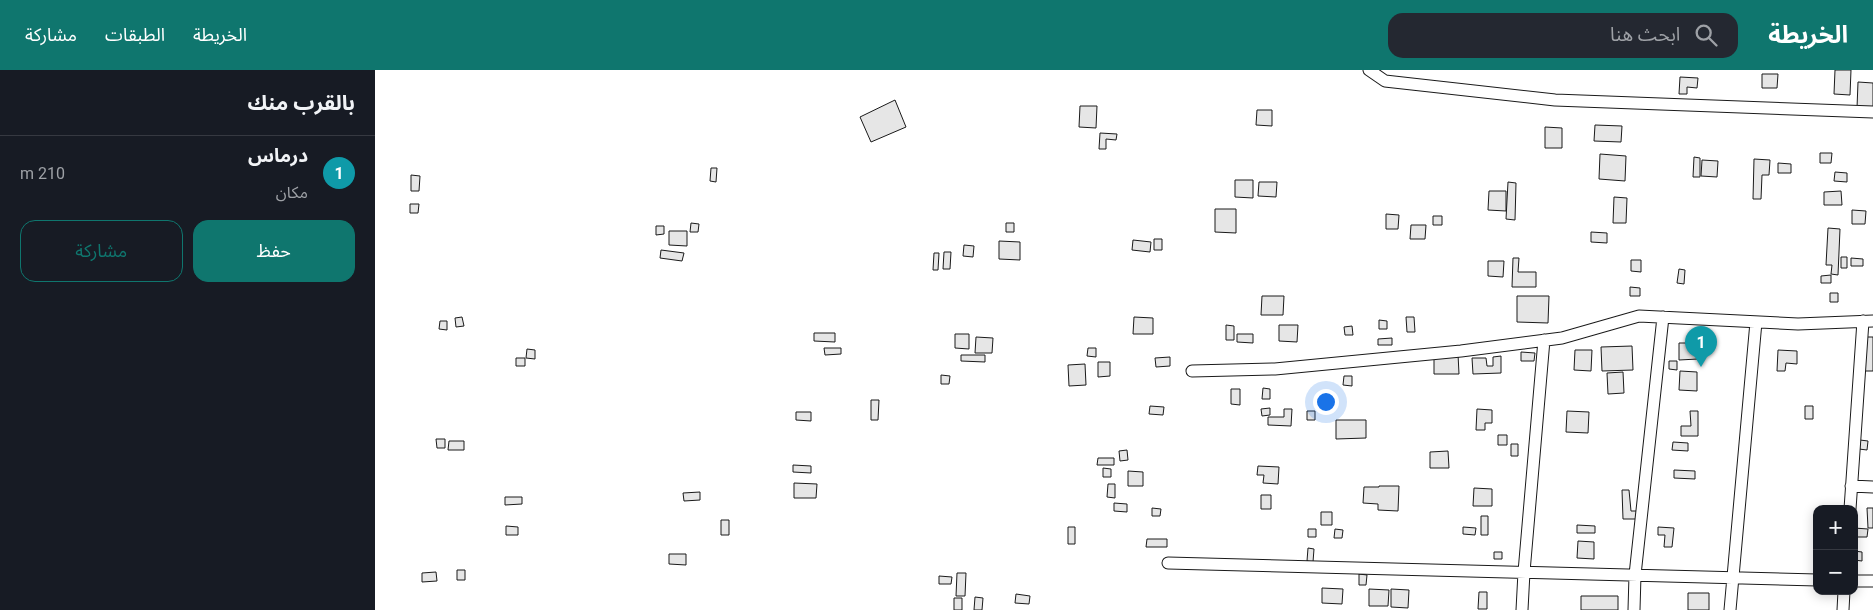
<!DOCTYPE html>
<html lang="ar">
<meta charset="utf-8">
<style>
:root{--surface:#171b24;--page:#242831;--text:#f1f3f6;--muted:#9ea1a6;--line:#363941;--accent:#0f766e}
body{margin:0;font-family:Roboto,"Noto Sans Arabic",sans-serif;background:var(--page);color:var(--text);direction:rtl}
.controls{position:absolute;right:15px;bottom:15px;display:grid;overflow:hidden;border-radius:10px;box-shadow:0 2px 12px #0003}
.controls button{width:45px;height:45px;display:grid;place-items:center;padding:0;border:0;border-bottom:1px solid var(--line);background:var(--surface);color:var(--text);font:25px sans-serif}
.you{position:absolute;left:950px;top:331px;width:18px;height:18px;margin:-12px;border:4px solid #fff;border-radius:50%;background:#1a73e8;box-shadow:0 0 0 8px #1a73e833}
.badge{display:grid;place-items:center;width:32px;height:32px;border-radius:50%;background:var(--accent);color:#fff;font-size:16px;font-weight:700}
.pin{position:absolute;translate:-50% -41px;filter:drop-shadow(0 1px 2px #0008)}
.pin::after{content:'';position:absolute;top:26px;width:18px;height:15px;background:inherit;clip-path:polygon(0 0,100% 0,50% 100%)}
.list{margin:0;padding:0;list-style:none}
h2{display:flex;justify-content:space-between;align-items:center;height:65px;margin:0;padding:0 20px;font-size:21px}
h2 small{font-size:16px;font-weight:400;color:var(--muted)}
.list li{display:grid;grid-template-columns:32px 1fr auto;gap:15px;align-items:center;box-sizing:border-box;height:70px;padding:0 20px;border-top:1px solid var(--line)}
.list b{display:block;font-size:19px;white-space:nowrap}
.list p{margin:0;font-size:16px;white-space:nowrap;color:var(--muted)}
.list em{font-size:16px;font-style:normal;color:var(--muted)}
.actions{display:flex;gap:10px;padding:15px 20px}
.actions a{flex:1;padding:11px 0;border:1px solid var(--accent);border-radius:15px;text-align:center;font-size:18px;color:var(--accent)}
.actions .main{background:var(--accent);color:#fff}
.icon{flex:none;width:28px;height:28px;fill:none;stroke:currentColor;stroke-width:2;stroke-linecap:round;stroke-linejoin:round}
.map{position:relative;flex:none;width:1498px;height:540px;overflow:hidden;direction:ltr}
header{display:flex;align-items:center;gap:30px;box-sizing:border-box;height:70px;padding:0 25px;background:var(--accent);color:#fff}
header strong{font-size:24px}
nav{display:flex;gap:28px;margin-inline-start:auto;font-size:18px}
.search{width:350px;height:45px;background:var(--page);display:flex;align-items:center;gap:12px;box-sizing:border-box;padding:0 18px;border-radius:15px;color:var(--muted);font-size:19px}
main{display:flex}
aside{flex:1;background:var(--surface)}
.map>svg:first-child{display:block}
.building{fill:#e6e6e6;stroke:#1a1a1a}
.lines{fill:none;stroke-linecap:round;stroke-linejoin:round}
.minor-casing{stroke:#1a1a1a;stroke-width:13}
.minor{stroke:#fff;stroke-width:11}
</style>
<header>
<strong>الخريطة</strong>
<div class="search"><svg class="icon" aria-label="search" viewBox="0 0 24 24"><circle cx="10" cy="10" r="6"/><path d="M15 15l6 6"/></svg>ابحث هنا</div>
<nav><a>الخريطة</a><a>الطبقات</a><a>مشاركة</a></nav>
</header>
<main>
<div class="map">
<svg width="1498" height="540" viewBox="0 0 1498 540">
<rect width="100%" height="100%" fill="#fff"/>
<!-- building -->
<path class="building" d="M 1460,0 L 1476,0 L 1475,25 L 1459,24 Z
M 1387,4 L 1403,4 L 1402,18 L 1387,18 Z
M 1305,7 L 1323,8 L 1322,18 L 1312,17 L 1312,24 L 1304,24 Z
M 1483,12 L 1498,13 L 1498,39 L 1482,38 Z
M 520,30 L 531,57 L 496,72 L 485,47 Z
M 705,36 L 722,36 L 721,58 L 704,57 Z
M 882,40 L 897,40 L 897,56 L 881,55 Z
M 1220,55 L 1247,56 L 1246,72 L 1219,71 Z
M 1170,57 L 1187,58 L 1187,78 L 1170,78 Z
M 725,63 L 742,64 L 741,70 L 731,69 L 731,79 L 724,79 Z
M 1445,83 L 1457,83 L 1456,93 L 1445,93 Z
M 1225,84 L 1251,86 L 1250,111 L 1224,109 Z
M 1319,87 L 1325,88 L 1325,107 L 1318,107 Z
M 1379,89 L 1395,90 L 1394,105 L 1387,105 L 1386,129 L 1378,129 Z
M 1327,90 L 1343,91 L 1342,107 L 1326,106 Z
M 1403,93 L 1416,94 L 1416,103 L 1403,103 Z
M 336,98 L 342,98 L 341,112 L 335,111 Z
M 1460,102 L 1472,103 L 1472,112 L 1459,111 Z
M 36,105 L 45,106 L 44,121 L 36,121 Z
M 860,110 L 878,110 L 878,128 L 860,127 Z
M 884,112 L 902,112 L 901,127 L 883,126 Z
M 1133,112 L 1141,113 L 1140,150 L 1131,149 Z
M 1114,121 L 1131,121 L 1131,141 L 1113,140 Z
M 1466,121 L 1467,135 L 1449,135 L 1449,122 Z
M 1239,127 L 1252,128 L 1251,153 L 1238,153 Z
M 35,134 L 44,134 L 43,143 L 35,143 Z
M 840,139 L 861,139 L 861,163 L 840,162 Z
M 1477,140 L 1491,141 L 1490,154 L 1477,154 Z
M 1011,144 L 1024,145 L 1023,159 L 1011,159 Z
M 1058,146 L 1067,146 L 1067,155 L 1058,155 Z
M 316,153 L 324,154 L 323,162 L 315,162 Z
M 631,153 L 639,153 L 639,162 L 631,162 Z
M 1036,155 L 1051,155 L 1050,169 L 1035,169 Z
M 281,156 L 289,156 L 289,164 L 281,165 Z
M 1453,158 L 1465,159 L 1463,205 L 1456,204 L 1457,195 L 1451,195 Z
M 294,161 L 312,161 L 312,176 L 294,175 Z
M 1216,162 L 1232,163 L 1232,173 L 1216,172 Z
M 779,169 L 787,169 L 787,180 L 779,180 Z
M 758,170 L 776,172 L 775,182 L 757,180 Z
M 624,171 L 645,172 L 645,190 L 624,189 Z
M 589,175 L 599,176 L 598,187 L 588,186 Z
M 286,180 L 309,183 L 307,191 L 285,188 Z
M 569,182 L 576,182 L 575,199 L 568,199 Z
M 559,183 L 564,183 L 563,200 L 558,200 Z
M 1466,187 L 1472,187 L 1472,198 L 1466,198 Z
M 1138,188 L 1144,188 L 1143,202 L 1161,202 L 1161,217 L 1137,217 Z
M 1476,188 L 1488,189 L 1488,196 L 1476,196 Z
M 1256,190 L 1266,190 L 1266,202 L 1256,201 Z
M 1113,191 L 1129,191 L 1128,207 L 1113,206 Z
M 1304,199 L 1310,200 L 1309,214 L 1302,213 Z
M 1456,205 L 1456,213 L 1446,213 L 1446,206 Z
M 1255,217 L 1265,218 L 1265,226 L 1255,226 Z
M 1455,223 L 1463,223 L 1463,232 L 1455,232 Z
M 887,226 L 909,226 L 908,245 L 886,245 Z
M 1142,226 L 1174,226 L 1173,253 L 1142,252 Z
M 87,247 L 89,256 L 81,257 L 80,248 Z
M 759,247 L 778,248 L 778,264 L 758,264 Z
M 1031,247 L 1039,247 L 1040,262 L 1032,262 Z
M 1004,250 L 1012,251 L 1012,259 L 1004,259 Z
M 65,251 L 72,251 L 72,260 L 64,259 Z
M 851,255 L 859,256 L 859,270 L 851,270 Z
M 904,255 L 923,255 L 922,272 L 904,271 Z
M 977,256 L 978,265 L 970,265 L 969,257 Z
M 439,263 L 460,263 L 460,272 L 439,271 Z
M 580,264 L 594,264 L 594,279 L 580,278 Z
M 862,264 L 878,264 L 878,273 L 862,272 Z
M 601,267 L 618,268 L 617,283 L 600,283 Z
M 1490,267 L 1498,267 L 1498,301 L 1489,301 Z
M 1017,268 L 1017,275 L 1003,275 L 1003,269 Z
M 1304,273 L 1323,273 L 1323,289 L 1304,290 Z
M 1257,276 L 1258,300 L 1227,301 L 1226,277 Z
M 449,278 L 466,278 L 466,284 L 450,285 Z
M 713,278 L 721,278 L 721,287 L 712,286 Z
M 152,279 L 160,280 L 160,289 L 151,288 Z
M 1200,280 L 1217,280 L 1216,301 L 1199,300 Z
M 1403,280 L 1422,281 L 1422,294 L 1411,293 L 1410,301 L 1402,301 Z
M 1146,282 L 1160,283 L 1159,291 L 1146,291 Z
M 1083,284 L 1084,304 L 1059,304 L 1059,285 Z
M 586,285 L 610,285 L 610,292 L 586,291 Z
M 1126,286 L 1126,303 L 1098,304 L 1097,288 L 1111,288 L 1112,296 L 1118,296 L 1118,287 Z
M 795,287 L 795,296 L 781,297 L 780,288 Z
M 141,288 L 150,288 L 150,296 L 141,296 Z
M 1294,291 L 1302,291 L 1302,300 L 1294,299 Z
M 723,292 L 735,292 L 735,306 L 723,307 Z
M 710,294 L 711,315 L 694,316 L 693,295 Z
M 1305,301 L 1322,302 L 1322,321 L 1304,320 Z
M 1248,302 L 1249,323 L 1233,324 L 1232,303 Z
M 566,305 L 575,306 L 574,314 L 566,314 Z
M 969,306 L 977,306 L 977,316 L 968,315 Z
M 888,318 L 895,319 L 895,329 L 887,329 Z
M 856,319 L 865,319 L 865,335 L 856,334 Z
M 496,330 L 504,330 L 503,350 L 496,350 Z
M 775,336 L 789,337 L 788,345 L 774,344 Z
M 1430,336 L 1438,336 L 1438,349 L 1430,349 Z
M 895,338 L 895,345 L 887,346 L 886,339 Z
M 909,339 L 917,339 L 916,356 L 893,355 L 893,347 L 909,347 Z
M 1102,339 L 1117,340 L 1117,353 L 1110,353 L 1110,360 L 1101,360 Z
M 932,341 L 940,341 L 940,350 L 932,350 Z
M 1192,341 L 1214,342 L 1213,363 L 1191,362 Z
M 1315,341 L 1323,341 L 1323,366 L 1306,366 L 1306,356 L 1316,356 Z
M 421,342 L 436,342 L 436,351 L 421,350 Z
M 961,350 L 991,350 L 991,368 L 961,369 Z
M 1123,365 L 1132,365 L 1132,375 L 1123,375 Z
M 61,369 L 70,369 L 70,378 L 62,378 Z
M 1485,370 L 1493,371 L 1492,380 L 1484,379 Z
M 74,371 L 89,371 L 89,380 L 73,380 Z
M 1298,372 L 1313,373 L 1313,381 L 1297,380 Z
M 1136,374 L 1143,374 L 1143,386 L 1136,386 Z
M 752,380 L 753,390 L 745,391 L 744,381 Z
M 1073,381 L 1074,398 L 1055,398 L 1055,382 Z
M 723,388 L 739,388 L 739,395 L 722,395 Z
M 418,395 L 436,396 L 436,403 L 418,402 Z
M 883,396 L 904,397 L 903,414 L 888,413 L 889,405 L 882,405 Z
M 728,398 L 736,399 L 736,407 L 728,407 Z
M 1299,400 L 1320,401 L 1320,409 L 1299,408 Z
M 753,401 L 768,402 L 768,416 L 753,416 Z
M 419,413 L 442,414 L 441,428 L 419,428 Z
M 733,414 L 740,414 L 740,428 L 732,427 Z
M 1004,416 L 1024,416 L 1023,441 L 1003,440 L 1003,434 L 988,433 L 989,417 L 1004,417 Z
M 1099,418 L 1117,419 L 1117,436 L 1098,436 Z
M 1247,420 L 1254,420 L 1256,441 L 1262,441 L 1262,449 L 1248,449 Z
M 325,422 L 325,430 L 309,431 L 308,423 Z
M 886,425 L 896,425 L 896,439 L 886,439 Z
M 130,427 L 147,427 L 147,434 L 130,435 Z
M 739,433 L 752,434 L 752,442 L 739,441 Z
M 777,438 L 786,439 L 785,446 L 777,446 Z
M 1492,438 L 1498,438 L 1498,458 L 1493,458 Z
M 946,442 L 957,442 L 957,455 L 946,455 Z
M 1106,446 L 1113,446 L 1113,465 L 1106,465 Z
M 346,450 L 354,450 L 354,465 L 346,465 Z
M 1202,455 L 1220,456 L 1220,463 L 1202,463 Z
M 131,456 L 143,457 L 143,465 L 131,465 Z
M 693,457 L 700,457 L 700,474 L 693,474 Z
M 1088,457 L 1101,458 L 1100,465 L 1088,464 Z
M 1283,457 L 1299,458 L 1297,477 L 1289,477 L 1290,465 L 1283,465 Z
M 1479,458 L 1493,459 L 1492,467 L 1479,467 Z
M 933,459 L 941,459 L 941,467 L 933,467 Z
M 960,459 L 968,460 L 967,468 L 959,468 Z
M 772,469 L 792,469 L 792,477 L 771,477 Z
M 1203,471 L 1219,472 L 1219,489 L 1202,488 Z
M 933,478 L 939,479 L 938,492 L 932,491 Z
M 1479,481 L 1487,482 L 1487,491 L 1479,490 Z
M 1119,482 L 1127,482 L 1127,489 L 1119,489 Z
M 294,484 L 311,484 L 311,495 L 294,494 Z
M 82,500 L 90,500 L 90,510 L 82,510 Z
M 61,502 L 62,511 L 47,512 L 47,503 Z
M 582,503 L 591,503 L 590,526 L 581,526 Z
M 984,504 L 992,505 L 991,515 L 984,515 Z
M 564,506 L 577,507 L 576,514 L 564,514 Z
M 947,518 L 968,519 L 967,534 L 947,533 Z
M 994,519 L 1014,520 L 1013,536 L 994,536 Z
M 1016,519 L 1034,520 L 1033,538 L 1016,537 Z
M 1104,522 L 1112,522 L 1112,539 L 1103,539 Z
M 1313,523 L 1334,523 L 1334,540 L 1313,540 Z
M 641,524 L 655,526 L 654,534 L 640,533 Z
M 1206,526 L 1243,526 L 1243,540 L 1206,540 Z
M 600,527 L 608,528 L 607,540 L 599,540 Z
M 579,528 L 587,528 L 587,540 L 579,540 Z"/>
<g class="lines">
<!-- minor casing -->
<g class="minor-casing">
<path id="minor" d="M 994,0 L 1010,11 L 1180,30 L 1498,42
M 817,301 L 900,299 L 1086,281 L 1187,268 L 1264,246 L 1423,254 L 1498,251
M 1476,416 L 1498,417
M 1475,439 L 1488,251
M 793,493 L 1442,510
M 1479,511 L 1498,511
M 1147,540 L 1149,502 L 1169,270
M 1259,540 L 1260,505 L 1288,247
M 1355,540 L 1381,252
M 1468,540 L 1469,521"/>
</g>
<!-- minor -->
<use href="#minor" class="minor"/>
</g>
</svg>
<div class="controls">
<button>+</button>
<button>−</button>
</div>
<div class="you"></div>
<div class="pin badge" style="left:1326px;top:297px;background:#0f9aa8">1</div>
</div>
<aside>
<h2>بالقرب منك<small></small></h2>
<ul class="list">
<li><span class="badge" style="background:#0f9aa8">1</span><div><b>درماس</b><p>مكان</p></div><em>210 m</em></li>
</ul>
<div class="actions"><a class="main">حفظ</a><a>مشاركة</a></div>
</aside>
</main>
